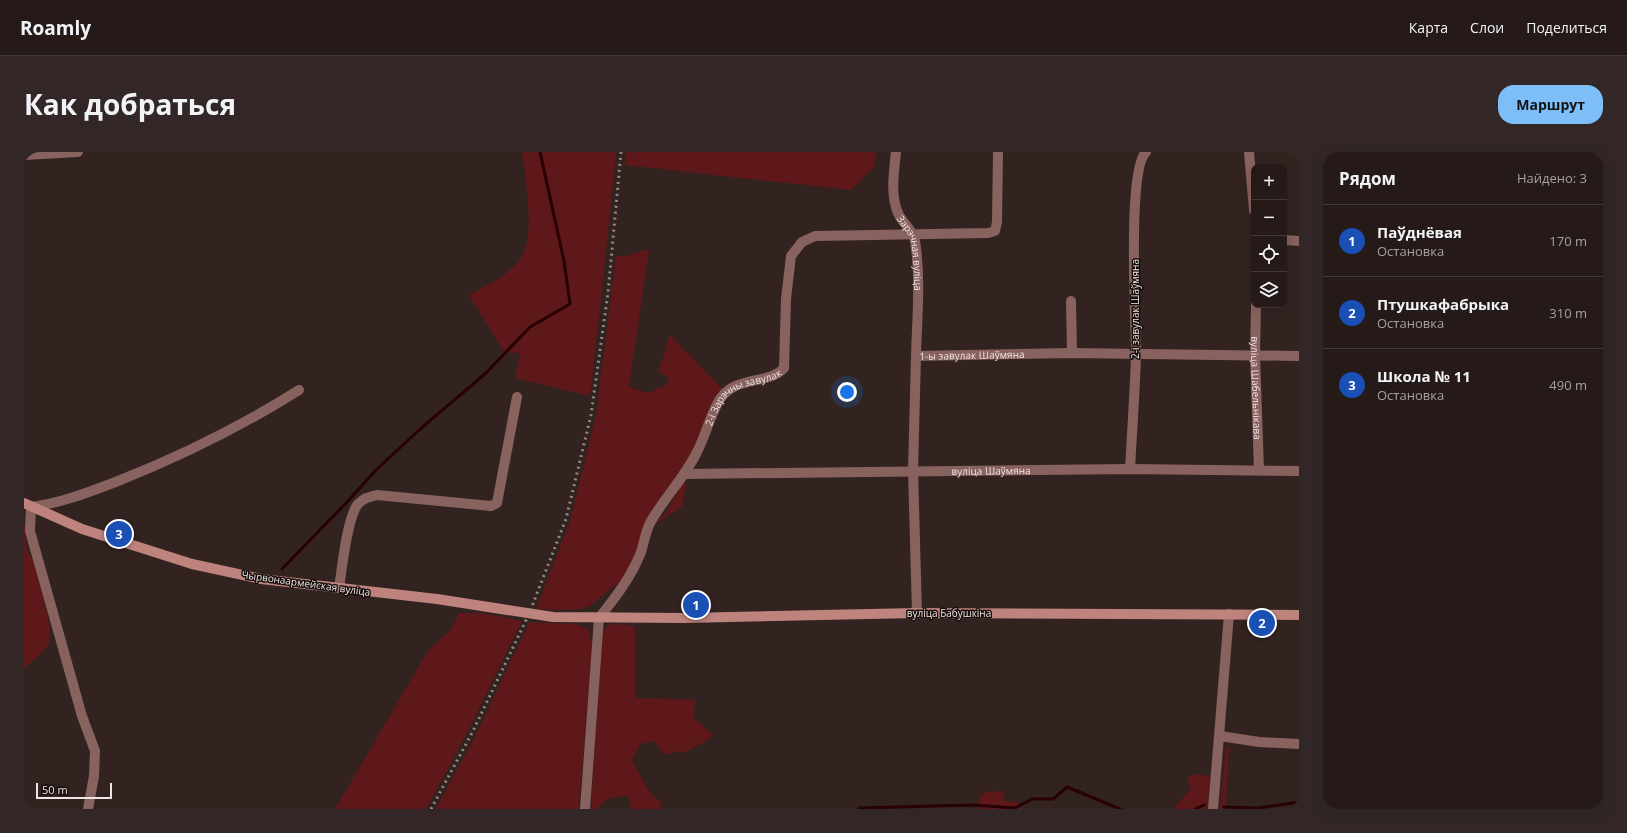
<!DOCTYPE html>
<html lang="ru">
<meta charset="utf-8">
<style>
:root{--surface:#261a19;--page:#322726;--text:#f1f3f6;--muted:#a4a1a2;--line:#423838;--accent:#7dbef9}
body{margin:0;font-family:"Open Sans",sans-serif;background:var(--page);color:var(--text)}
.controls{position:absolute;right:12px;top:12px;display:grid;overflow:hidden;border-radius:8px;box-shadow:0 4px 16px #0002}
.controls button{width:36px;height:36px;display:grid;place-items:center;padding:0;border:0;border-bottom:1px solid var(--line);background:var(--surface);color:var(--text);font:20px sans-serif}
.scale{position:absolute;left:12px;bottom:10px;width:76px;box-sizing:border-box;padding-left:4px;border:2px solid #f0e5e4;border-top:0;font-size:11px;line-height:14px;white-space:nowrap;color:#f0e5e4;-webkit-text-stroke:3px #150e0d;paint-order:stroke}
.you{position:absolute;left:823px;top:240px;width:14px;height:14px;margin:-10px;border:3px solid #fff;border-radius:50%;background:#1a73e8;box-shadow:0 0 0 6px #1a73e833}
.badge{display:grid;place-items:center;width:26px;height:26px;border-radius:50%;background:var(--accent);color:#fff;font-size:13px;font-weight:700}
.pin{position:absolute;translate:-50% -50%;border:2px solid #fff;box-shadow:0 1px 4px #0006}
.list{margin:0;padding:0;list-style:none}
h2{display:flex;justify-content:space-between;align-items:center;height:52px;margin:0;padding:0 16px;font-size:17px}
h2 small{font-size:13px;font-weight:400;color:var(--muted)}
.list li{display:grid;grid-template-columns:26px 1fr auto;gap:12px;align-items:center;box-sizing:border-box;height:72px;padding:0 16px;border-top:1px solid var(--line)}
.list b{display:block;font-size:15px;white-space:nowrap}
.list p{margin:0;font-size:13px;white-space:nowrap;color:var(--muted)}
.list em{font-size:13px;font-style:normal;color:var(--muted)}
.icon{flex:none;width:22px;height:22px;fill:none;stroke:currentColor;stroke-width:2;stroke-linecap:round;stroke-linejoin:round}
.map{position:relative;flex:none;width:1275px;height:657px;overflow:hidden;border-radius:16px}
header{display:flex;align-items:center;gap:24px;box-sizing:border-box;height:56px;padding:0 20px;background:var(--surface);border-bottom:1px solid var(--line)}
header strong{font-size:19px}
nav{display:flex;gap:22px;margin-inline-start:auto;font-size:14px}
.intro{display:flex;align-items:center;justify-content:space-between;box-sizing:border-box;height:96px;padding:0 24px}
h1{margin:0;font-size:28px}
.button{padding:10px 18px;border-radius:16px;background:var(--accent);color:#111;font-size:14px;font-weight:700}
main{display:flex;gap:24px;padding:0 24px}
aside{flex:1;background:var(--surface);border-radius:16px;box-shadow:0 4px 16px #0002}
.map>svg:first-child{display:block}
.green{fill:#5e1819}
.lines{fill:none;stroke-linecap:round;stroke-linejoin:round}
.stream{stroke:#270103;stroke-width:3}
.street{stroke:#88625f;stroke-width:10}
.secondary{stroke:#bf837e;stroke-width:10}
.rail{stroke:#958887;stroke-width:3;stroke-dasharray:2 4;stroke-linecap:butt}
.labels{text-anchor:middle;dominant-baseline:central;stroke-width:3;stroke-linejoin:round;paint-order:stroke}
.street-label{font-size:10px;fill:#f0e5e4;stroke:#150e0d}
</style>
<header>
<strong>Roamly</strong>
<nav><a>Карта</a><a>Слои</a><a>Поделиться</a></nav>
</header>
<div class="intro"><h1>Как добраться</h1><a class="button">Маршрут</a></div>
<main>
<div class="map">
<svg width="1275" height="657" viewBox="0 0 1275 657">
<rect width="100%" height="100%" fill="#322321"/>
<!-- green -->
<path class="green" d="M 498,0 L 592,0 L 578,139 L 566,244 L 491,226 L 496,201 L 480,200 L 445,143 C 463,133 482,125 495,109 C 513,88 501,26 498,0 Z
M 602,0 L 852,0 L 850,15 L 827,38 L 601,13 Z
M 625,98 L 605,235 L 624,241 L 644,232 L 644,225 L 634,220 L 646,183 L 699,237 L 670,300 L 597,429 L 564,455 L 549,458 L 512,457 L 546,369 L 572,263 L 592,104 C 607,106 610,99 625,98 Z
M 662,330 L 658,355 L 629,373 L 643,359 L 658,331 Z
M 0,373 C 6,378 2,382 2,389 C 2,396 5,403 9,408 C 13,426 30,474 25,489 C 22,500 8,509 0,516 Z
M 435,461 L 458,461 L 498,469 L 445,577 L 402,657 L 311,657 L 405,497 L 426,479 Z
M 505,470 L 552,472 L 564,477 L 568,493 L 555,657 L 412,657 L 453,581 Z
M 590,472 L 611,474 L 611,546 L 671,548 L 670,566 L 690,584 L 664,599 L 639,602 L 631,589 L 616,592 L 608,608 L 625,640 L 637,650 L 637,657 L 606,657 L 605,645 C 588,644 584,645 572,657 L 567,657 L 578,486 C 581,478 581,473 590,472 Z
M 1202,595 L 1205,595 L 1202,650 L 1204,657 L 1196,657 Z
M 1170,622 L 1186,624 L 1183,657 L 1149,657 L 1167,636 L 1163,626 Z
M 979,639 L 980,649 L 995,650 L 999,657 L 956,657 L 954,649 L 960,640 Z"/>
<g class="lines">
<!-- stream -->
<path class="stream" d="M 258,417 L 324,349 L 352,318 L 395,278 L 462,221 L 506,175 L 546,152 L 540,109 L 516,0
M 1200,655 L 1234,656 L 1275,650
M 835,656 L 949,653 L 991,656 L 1008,647 L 1029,647 L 1043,635 L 1096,657
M 1171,657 L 1180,653"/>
<!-- street -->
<g class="street">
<path id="s1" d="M 872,0 C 870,20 866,42 874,61 C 878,71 890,79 891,89 C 897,127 893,166 892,204"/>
<path d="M 1225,0 L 1230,58"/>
<path d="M 0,3 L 54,0"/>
<path d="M 1260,88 L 1275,89"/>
<path d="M 1047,149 L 1048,201"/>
<path id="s2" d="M 1232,153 L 1231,203 L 1235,318"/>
<path d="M 1106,317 C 1108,279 1111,240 1112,202 C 1112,169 1103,17 1122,0"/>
<path id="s3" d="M 660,322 L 1106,317 L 1275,319"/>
<path d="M 315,436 C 318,417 323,365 334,352 C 340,346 345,345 353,343 L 467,354 L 473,351 L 493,245"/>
<path id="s4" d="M 893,461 L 889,318 L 892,204 L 1048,201 L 1275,204"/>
<path d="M 1196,584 L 1235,590 L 1275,592"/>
<path d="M 64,657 L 70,624 L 71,599 L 58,564 L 6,379 L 7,355 C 38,351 65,340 94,329 C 157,304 218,274 275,238"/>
<path id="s5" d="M 561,657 L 575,466 C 591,446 608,424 617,400 C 620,390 622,379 626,371 C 640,346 661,325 673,300 C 682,283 686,263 696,247 C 712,223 745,233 760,216 L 762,147 L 767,104 L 778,90 L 791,84 L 964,81 L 971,79 L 973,70 L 974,0"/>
<path d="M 1189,657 L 1205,462"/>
</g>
<!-- secondary -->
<path class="secondary" d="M 0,351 L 58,377 L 168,412 L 237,427 L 413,447 L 529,465 L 660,466 L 893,461 L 1275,463"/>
<!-- rail -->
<path class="rail" d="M 407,657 L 449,579 L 505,462 L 542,367 L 567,263 L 584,141 L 597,0"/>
</g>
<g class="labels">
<!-- street labels -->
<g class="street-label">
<text stroke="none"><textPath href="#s1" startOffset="105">Зарэчная вуліца</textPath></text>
<text transform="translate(1111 157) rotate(-90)">2-і завулак Шаўмяна</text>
<text stroke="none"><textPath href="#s4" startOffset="313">1-ы завулак Шаўмяна</textPath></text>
<text stroke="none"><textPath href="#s2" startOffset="83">вуліца Шабельнікава</textPath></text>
<text stroke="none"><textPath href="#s5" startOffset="463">2-і Зарэчны завулак</textPath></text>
<text stroke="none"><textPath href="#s3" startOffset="307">вуліца Шаўмяна</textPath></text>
<text transform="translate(282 431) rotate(8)">Чырвонаармейская вуліца</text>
<text x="925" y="461">вуліца Бабушкіна</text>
</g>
</g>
</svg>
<div class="controls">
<button>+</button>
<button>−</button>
<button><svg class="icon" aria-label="locate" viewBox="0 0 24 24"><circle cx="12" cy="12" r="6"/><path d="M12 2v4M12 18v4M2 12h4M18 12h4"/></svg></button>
<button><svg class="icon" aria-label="layers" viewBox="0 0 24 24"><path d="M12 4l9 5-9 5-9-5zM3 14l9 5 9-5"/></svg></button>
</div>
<div class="scale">50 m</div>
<div class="you"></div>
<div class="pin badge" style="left:672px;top:453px;background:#1a4fb4">1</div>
<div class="pin badge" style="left:1238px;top:471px;background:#1a4fb4">2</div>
<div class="pin badge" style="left:95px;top:382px;background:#1a4fb4">3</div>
</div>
<aside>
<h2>Рядом<small>Найдено: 3</small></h2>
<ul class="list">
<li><span class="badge" style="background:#1a4fb4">1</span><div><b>Паўднёвая</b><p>Остановка</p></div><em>170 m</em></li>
<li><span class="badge" style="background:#1a4fb4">2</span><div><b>Птушкафабрыка</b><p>Остановка</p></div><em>310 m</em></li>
<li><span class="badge" style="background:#1a4fb4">3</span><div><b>Школа № 11</b><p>Остановка</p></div><em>490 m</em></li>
</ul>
</aside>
</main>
